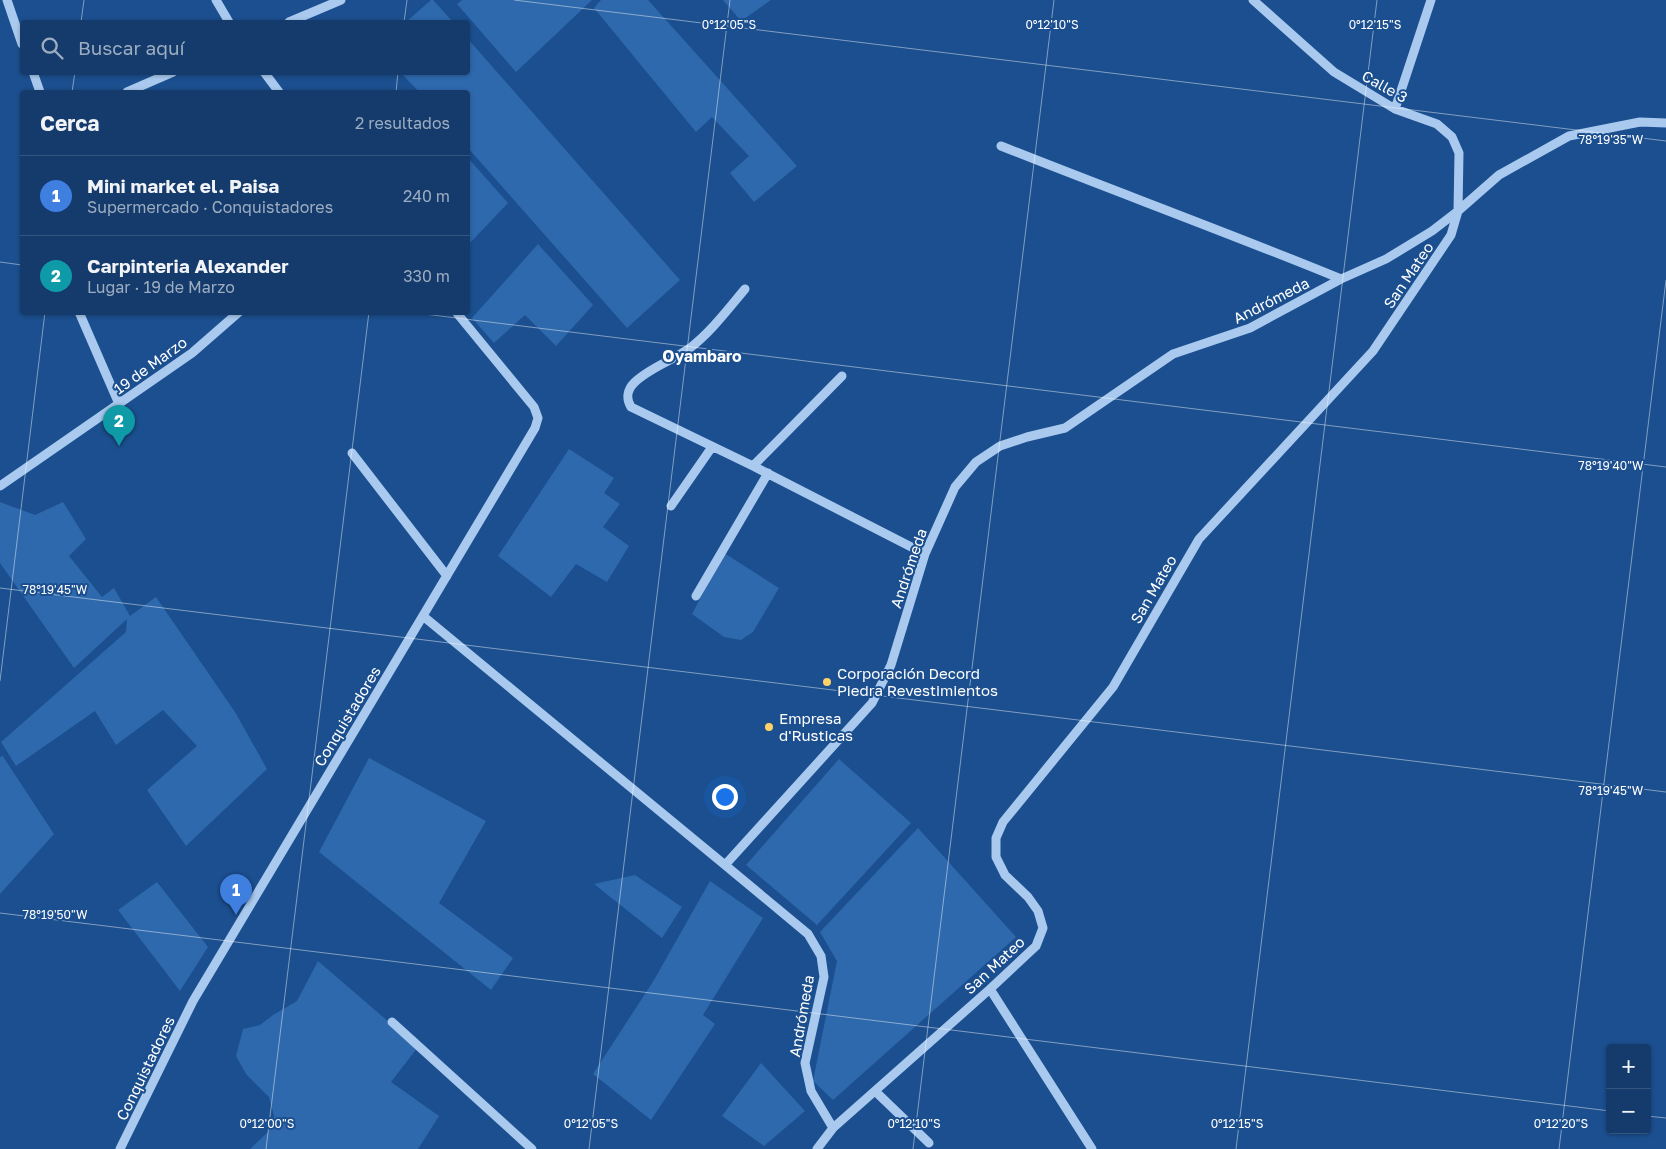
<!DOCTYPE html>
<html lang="es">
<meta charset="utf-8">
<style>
:root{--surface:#143b6b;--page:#214673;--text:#f1f3f6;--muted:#9dadc1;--line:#33557e;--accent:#ffd166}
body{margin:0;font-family:"Golos Text",sans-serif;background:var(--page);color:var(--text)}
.controls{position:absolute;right:15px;bottom:15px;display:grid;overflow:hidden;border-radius:5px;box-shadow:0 1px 4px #0004}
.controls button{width:45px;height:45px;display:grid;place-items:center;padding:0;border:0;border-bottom:1px solid var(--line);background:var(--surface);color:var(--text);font:25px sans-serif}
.you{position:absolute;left:724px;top:796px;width:18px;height:18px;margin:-12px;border:4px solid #fff;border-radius:50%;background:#1a73e8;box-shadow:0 0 0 8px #1a73e833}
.badge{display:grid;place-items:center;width:32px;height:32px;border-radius:50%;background:var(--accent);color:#fff;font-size:16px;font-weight:700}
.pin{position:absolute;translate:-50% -41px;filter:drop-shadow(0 1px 2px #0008)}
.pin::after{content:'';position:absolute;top:26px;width:18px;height:15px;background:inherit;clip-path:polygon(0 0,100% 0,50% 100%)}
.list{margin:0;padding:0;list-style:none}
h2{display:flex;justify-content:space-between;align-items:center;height:65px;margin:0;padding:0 20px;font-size:21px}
h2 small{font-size:16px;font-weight:400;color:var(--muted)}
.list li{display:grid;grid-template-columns:32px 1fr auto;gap:15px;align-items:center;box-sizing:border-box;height:80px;padding:0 20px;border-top:1px solid var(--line)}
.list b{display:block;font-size:19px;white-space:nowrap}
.list p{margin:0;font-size:16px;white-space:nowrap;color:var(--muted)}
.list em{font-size:16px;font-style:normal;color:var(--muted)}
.icon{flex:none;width:28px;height:28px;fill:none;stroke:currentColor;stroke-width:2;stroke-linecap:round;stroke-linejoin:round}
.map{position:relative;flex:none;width:1666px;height:1149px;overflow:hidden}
.search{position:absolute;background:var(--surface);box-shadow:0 1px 4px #0004;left:20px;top:20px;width:450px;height:55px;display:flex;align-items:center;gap:12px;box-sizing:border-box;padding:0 18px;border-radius:5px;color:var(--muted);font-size:19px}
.panel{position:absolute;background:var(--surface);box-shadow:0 1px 4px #0004;left:20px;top:90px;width:450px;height:225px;border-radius:5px}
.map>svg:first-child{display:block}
.green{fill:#2e69ad}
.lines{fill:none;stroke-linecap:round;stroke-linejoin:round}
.minor{stroke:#a9c9ee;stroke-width:9}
.ticks{fill:none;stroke:#fff;stroke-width:1;stroke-opacity:0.45}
.poi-dot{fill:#ffd166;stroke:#1b4f8f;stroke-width:2}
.labels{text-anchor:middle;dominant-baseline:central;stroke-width:4;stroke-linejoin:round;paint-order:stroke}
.street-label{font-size:15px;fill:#fff;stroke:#1b4f8f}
.poi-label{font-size:15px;fill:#fff;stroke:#1b4f8f;text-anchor:start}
.neighbourhood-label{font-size:16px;font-weight:bold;fill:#fff;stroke:#1b4f8f}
.ticks-label{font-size:12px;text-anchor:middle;fill:#fff;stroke:#1b4f8f;stroke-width:4;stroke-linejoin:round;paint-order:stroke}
</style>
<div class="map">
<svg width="1666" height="1149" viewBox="0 0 1666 1149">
<rect width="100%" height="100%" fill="#1b4f8f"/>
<!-- green -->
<path class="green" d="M 431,0 L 433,0 L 453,22 L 406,22 Z
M 462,0 L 592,0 L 516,72 L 457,4 Z
M 601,0 L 648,0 L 797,166 L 754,202 L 730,173 L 749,156 L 712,117 L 696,132 L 594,8 Z
M 723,0 L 771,0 L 741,21 Z
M 468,39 L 680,280 L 627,328 L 468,148 L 468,92 L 419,92 L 401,73 L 468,72 Z
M 468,158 L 508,203 L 468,245 Z
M 538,244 L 593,305 L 556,346 L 525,315 L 494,343 L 472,318 Z
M 569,449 L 614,478 L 604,493 L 620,504 L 603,527 L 629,546 L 607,582 L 576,564 L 551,597 L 498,556 Z
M 0,502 L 35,515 L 63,502 L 86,539 L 69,556 L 102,597 L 114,588 L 130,616 L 156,597 L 235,712 L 267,769 L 186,846 L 147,790 L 197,746 L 163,710 L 116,745 L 95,711 L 16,766 L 1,742 L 126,632 L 127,619 L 74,668 L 0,563 Z
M 724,553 L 779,588 L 753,632 L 741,640 L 724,637 L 692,614 Z
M 2,755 L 54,834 L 0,894 L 0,758 Z
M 369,758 L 486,821 L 439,903 L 513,958 L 491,990 L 319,852 Z
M 839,759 L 911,823 L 817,925 L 746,865 Z
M 918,828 L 1016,937 L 833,1100 L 813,1081 L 837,961 L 820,932 Z
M 635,875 L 682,907 L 662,938 L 594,884 Z
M 710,881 L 763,918 L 703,1015 L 715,1024 L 651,1120 L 593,1074 L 654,980 Z
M 157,882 L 208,947 L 180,991 L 118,910 Z
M 318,961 L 418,1047 L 391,1082 L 439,1116 L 418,1149 L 250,1149 L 268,1132 L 274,1116 L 269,1097 L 246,1074 L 236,1056 L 243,1029 L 260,1025 L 273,1015 L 297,1001 Z
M 761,1063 L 805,1111 L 764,1146 L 722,1116 Z"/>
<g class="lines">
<!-- minor -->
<path class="minor" d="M 7,0 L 22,44
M 216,0 L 229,22
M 289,22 L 341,0
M 33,72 L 40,92
M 264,72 L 279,92
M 127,92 L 173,72
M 1395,109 L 1431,0
M 1001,146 C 1114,191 1229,233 1341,279
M 745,289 C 728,309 711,332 690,348 C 672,361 649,368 634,383 C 627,390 626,399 631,407 L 753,466 L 925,554
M 79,312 L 119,404
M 352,453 L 447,576
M 753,466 L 842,376
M 0,486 L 192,353 L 239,312
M 671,506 L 712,447
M 696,596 L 768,473
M 423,616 L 725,865
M 990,989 L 1092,1149
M 392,1022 L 532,1149
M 875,1091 L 929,1143
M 833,1128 L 811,1091 L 805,1063 L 824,977 L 821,956 L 808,934 L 725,865 L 872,703 L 891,665 L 925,554 L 955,487 L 976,462 L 1000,446 L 1027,437 L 1065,428 L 1173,354 L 1250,328 L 1341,279 L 1386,259 L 1432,231 L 1458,211 L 1459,153 L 1452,137 L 1437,124 L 1395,109 L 1334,72 L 1253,0
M 120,1149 L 193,1001 L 535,428 L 538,418 L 534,407 L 456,312
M 817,1149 L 833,1128 L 990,989 L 1036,946 L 1043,928 L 1038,911 L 1028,897 L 1005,875 L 996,857 L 996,838 L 1003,822 L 1113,687 L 1199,539 L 1373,351 L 1451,235 L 1458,211 L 1499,175 L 1569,136 L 1640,122 L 1666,123"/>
</g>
<!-- ticks -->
<path class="ticks" d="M 514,0 L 1666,141M 81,22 L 84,0M 404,22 L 407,0M 72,92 L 75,72M 396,92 L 398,72M 0,262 L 22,265M 408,312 L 1666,467M 0,588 L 1666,792M 0,681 L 45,312M 0,913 L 1610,1111M 1647,1116 L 1666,1118M 266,1149 L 369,312M 589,1149 L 730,0M 913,1149 L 1054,0M 1236,1149 L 1377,0M 1559,1149 L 1666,280"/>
<!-- markers -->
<g class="poi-dot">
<circle cx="827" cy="682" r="5"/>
<circle cx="769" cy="727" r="5"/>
</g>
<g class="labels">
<!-- street labels -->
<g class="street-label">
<text transform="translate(1385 86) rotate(29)">Calle 3</text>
<text transform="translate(1408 275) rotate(-56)">San Mateo</text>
<text transform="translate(1271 300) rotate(-27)">Andrómeda</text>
<text transform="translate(150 365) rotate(-36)">19 de Marzo</text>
<text transform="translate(908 568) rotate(-71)">Andrómeda</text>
<text transform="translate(1153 589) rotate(-60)">San Mateo</text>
<text transform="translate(347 716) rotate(-59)">Conquistadores</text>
<text transform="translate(994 965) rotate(-43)">San Mateo</text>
<text transform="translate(801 1016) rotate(-80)">Andrómeda</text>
<text transform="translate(145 1068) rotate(-64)">Conquistadores</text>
</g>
<!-- poi labels -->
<g class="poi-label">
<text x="837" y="673">Corporación Decord<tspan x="837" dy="17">Piedra Revestimientos</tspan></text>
<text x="779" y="718">Empresa<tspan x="779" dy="17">d'Rusticas</tspan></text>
</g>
<!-- neighbourhood labels -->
<g class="neighbourhood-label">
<text x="702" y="356">Oyambaro</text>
</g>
</g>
<g class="ticks-label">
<text x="729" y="29">0°12'05"S</text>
<text x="1052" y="29">0°12'10"S</text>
<text x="1375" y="29">0°12'15"S</text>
<text x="1611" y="144">78°19'35"W</text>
<text x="1611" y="470">78°19'40"W</text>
<text x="55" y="594">78°19'45"W</text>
<text x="1611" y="795">78°19'45"W</text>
<text x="55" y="919">78°19'50"W</text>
<text x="267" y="1128">0°12'00"S</text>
<text x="591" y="1128">0°12'05"S</text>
<text x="914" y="1128">0°12'10"S</text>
<text x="1237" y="1128">0°12'15"S</text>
<text x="1561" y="1128">0°12'20"S</text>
</g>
</svg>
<div class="controls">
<button>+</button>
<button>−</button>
</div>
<div class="you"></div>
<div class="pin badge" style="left:236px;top:915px;background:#3f7fe0">1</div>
<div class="pin badge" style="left:119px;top:446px;background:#0f9aa8">2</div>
<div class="search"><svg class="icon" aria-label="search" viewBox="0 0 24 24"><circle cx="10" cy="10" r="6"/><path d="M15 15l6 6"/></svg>Buscar aquí</div>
<section class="panel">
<h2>Cerca<small>2 resultados</small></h2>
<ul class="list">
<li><span class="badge" style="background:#3f7fe0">1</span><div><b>Mini market el. Paisa</b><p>Supermercado · Conquistadores</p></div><em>240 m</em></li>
<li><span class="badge" style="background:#0f9aa8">2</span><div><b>Carpinteria Alexander</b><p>Lugar · 19 de Marzo</p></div><em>330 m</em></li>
</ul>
</section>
</div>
